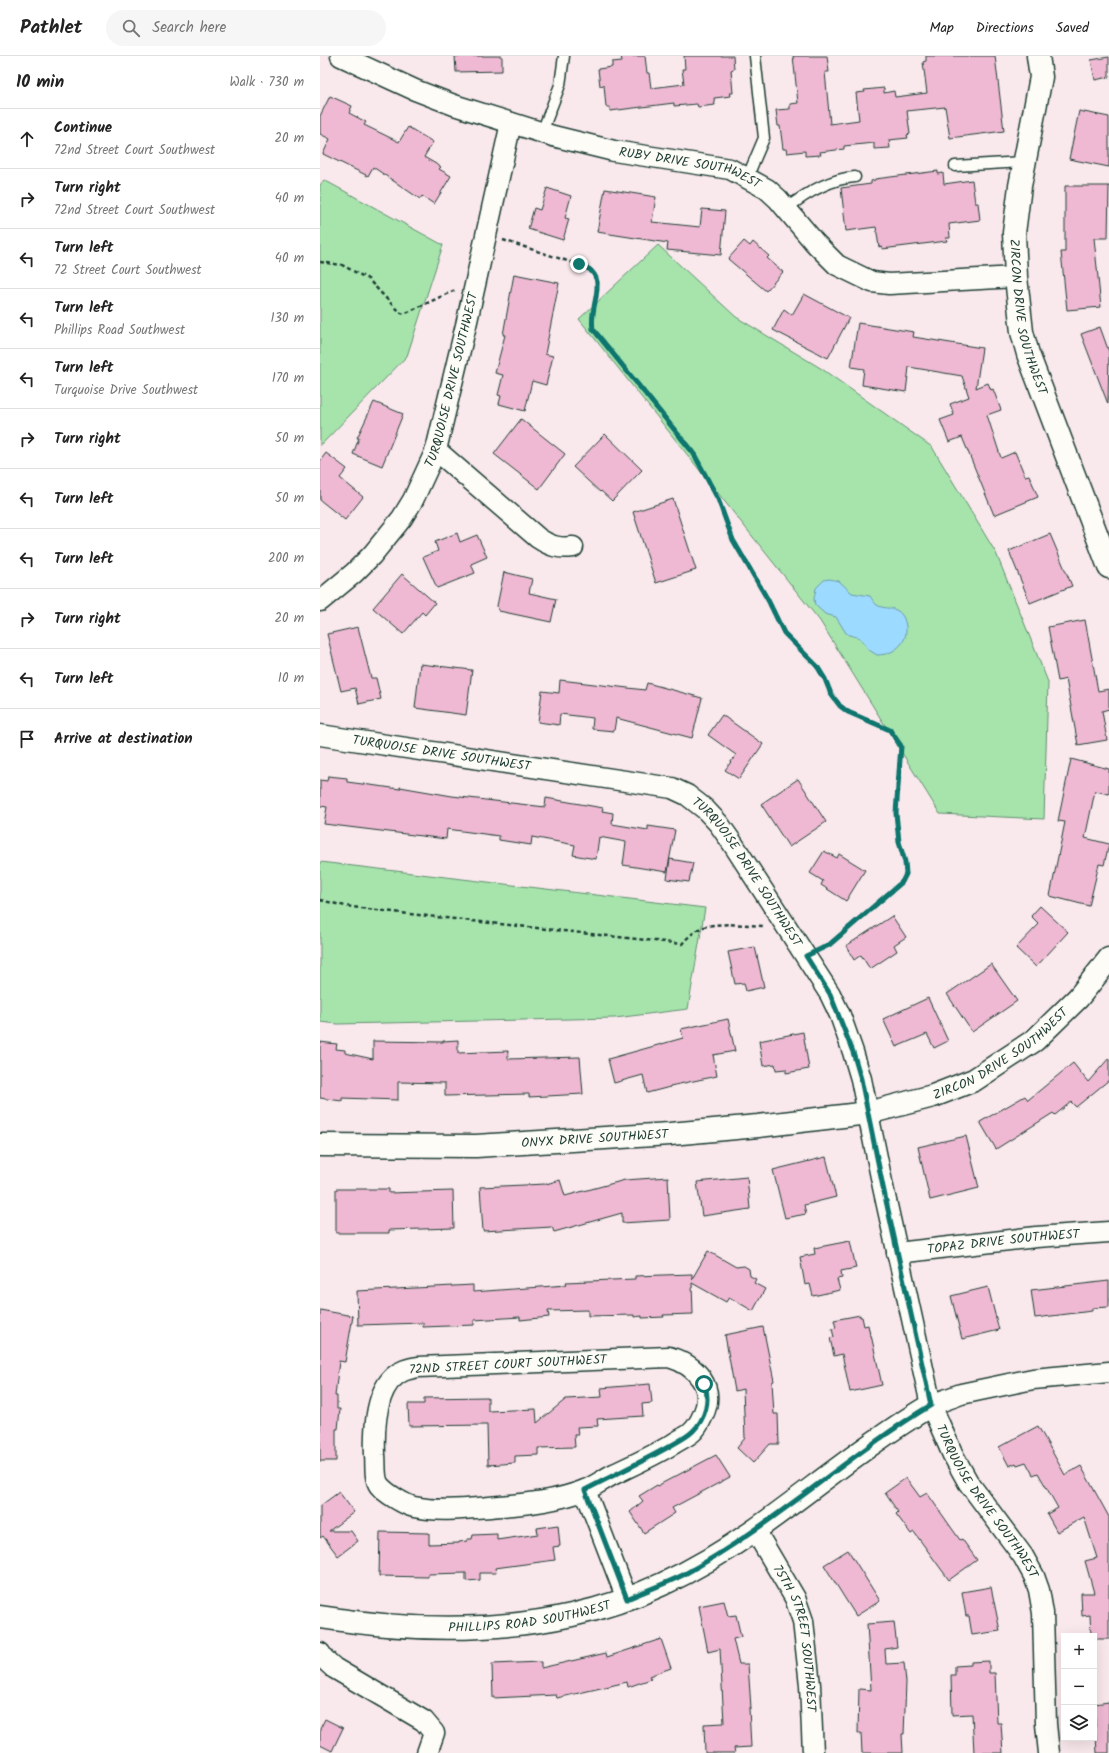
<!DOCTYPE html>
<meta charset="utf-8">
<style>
:root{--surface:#fff;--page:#f6f6f6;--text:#222;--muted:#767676;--line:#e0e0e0}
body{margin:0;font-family:Kalam,sans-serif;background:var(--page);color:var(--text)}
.controls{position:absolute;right:12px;bottom:12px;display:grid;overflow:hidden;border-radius:0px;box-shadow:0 4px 16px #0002}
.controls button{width:36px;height:36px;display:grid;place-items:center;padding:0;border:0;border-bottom:1px solid var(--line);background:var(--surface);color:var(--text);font:20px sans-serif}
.stop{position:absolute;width:12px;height:12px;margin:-9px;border:3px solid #0f766e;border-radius:50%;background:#fff}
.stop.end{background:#0f766e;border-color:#fff;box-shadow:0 1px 4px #0008}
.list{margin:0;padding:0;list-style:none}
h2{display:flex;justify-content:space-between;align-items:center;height:52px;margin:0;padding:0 16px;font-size:17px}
h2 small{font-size:13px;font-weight:400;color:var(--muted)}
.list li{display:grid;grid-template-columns:26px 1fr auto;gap:12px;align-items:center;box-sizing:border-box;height:60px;padding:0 16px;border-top:1px solid var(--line)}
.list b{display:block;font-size:15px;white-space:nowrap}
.list p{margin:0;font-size:13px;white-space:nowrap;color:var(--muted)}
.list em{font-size:13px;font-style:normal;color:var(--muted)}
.icon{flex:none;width:22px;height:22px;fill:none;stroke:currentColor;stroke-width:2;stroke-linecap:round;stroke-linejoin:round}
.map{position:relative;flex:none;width:789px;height:1697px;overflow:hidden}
header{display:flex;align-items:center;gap:24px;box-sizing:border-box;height:56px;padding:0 20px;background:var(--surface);border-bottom:1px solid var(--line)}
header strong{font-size:19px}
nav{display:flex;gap:22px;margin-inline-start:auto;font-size:14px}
.search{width:280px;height:36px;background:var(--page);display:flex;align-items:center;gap:10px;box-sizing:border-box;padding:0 14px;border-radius:22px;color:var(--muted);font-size:15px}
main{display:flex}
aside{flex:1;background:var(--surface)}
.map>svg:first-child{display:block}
.green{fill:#a6e4ac;stroke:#629070}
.water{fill:#9ddaff;stroke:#6b9bae}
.building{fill:#efb9d3;stroke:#1f3d34}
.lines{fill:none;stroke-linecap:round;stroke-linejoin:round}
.lane-casing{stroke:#1f3d34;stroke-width:13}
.street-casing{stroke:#1f3d34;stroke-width:23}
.secondary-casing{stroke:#1f3d34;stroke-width:25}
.path{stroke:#1f3d34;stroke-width:2.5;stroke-dasharray:4 3;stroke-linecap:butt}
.lane{stroke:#fdfcf7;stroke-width:10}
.street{stroke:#fdfcf7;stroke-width:20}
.secondary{stroke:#fdfcf7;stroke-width:22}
.route{stroke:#0f766e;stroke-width:5}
.labels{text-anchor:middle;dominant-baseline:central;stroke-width:3;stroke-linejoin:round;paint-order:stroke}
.street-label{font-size:13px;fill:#1f3d34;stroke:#fdfcf7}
</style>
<header>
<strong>Pathlet</strong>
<div class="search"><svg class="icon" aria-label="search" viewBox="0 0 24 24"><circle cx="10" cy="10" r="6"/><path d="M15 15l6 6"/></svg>Search here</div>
<nav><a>Map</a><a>Directions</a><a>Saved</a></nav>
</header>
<main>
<aside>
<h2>10 min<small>Walk · 730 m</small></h2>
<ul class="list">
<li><svg class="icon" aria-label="ahead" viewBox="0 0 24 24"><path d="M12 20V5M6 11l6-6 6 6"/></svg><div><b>Continue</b><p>72nd Street Court Southwest</p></div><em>20 m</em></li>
<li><svg class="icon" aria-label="right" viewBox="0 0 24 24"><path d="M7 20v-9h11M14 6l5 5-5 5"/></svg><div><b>Turn right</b><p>72nd Street Court Southwest</p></div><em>40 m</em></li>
<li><svg class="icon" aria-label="left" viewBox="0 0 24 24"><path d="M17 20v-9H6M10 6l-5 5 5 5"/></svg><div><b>Turn left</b><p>72 Street Court Southwest</p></div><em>40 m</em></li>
<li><svg class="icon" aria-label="left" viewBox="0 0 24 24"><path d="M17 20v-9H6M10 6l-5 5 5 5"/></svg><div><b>Turn left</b><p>Phillips Road Southwest</p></div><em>130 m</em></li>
<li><svg class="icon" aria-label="left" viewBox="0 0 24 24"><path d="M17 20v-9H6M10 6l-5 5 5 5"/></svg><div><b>Turn left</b><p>Turquoise Drive Southwest</p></div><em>170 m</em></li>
<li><svg class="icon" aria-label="right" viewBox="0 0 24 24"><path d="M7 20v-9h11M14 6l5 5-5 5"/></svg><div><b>Turn right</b></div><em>50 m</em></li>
<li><svg class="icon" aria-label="left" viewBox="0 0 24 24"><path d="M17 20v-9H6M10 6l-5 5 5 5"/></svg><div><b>Turn left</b></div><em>50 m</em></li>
<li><svg class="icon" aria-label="left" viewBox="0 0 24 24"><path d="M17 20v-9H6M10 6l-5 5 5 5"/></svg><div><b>Turn left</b></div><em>200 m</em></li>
<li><svg class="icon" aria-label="right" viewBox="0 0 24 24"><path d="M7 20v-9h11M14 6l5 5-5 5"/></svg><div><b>Turn right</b></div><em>20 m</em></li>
<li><svg class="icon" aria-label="left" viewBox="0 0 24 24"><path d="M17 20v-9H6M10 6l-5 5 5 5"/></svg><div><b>Turn left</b></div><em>10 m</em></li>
<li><svg class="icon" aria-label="arrive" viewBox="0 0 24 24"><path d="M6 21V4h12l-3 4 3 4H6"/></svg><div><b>Arrive at destination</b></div></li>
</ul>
</aside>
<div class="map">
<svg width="789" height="1697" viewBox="0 0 789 1697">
<rect width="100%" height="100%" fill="#f9e8ec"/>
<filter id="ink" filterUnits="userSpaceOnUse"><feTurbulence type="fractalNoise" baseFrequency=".025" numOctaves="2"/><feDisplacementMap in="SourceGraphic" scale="8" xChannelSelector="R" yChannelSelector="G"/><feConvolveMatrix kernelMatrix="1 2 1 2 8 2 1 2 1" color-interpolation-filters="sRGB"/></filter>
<g filter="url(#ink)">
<!-- green -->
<path class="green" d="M 4,124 L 123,189 L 87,300 L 0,390 L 0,129 Z
M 338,189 L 416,261 L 502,313 L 612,391 L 676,497 L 728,626 L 724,763 L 620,758 L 500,565 L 259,263 Z
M 0,806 L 385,852 L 368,953 L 295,962 L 18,968 L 0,966 Z"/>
<!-- water -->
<path class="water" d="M 509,523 L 519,525 L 532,537 L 550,540 C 552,543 554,547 557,549 C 563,553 570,551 576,554 C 587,559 589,578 582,587 C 576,595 567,599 557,599 L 549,594 L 540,582 L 529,579 L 526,577 L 516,561 L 505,558 L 495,549 L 494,543 L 496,532 L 504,524 Z"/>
<!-- building -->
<path class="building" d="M 135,0 L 182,0 L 182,15 L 136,16 Z
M 301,0 L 325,0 L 327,17 L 329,17 L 331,32 L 364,28 L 362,13 L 365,13 L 364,0 L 413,0 L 414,13 L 411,14 L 413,37 L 410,37 L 411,40 L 394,42 L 395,49 L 378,51 L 377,48 L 354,50 L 354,47 L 290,55 L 290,51 L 286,51 L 284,29 L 280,30 L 278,13 L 292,11 L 292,6 L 302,5 Z
M 473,0 L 507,0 L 509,16 L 505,16 L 510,68 L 539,64 L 536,37 L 545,36 L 544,34 L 564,32 L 564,37 L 574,35 L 575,41 L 607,37 L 603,6 L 606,5 L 606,0 L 675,0 L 684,75 L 630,82 L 625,51 L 587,55 L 590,78 L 587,79 L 588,82 L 569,84 L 570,92 L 554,93 L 554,87 L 524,90 L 524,93 L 500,96 L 501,99 L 485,100 L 485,95 L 467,97 L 466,93 L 463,93 L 460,70 L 458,70 L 456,54 L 470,53 L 470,48 L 478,47 Z
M 789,1 L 789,21 L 775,24 L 771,4 Z
M 10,40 L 32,50 L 29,57 L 46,66 L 44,69 L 79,86 L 88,71 L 113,86 L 104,101 L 121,111 L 119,113 L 131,120 L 114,148 L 102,140 L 100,143 L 53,111 L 48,120 L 3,98 L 10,83 L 0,78 L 0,60 Z
M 759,55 L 789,61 L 789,111 L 749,103 Z
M 618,115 L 618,118 L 623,117 L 624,128 L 652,124 L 655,147 L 658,147 L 660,164 L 629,168 L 630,182 L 626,182 L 627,185 L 562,193 L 562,190 L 559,191 L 556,171 L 526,175 L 521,132 L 551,128 L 551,125 L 555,124 L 555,123 Z
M 745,130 L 789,130 L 788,182 L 774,182 L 781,251 L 747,254 L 741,196 L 745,196 Z
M 227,132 L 251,140 L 245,162 L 249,163 L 243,184 L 208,173 L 214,152 L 220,154 Z
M 285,133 L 336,141 L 332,166 L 380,171 L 382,153 L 405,155 L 401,199 L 347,194 L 348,187 L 277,176 Z
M 424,185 L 430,190 L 433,186 L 449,200 L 447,202 L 463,216 L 446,235 L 408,203 Z
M 194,218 L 239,227 L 225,298 L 233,300 L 226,329 L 212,325 L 205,355 L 179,348 L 181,340 L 178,339 L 183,319 L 175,317 L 185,279 L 183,279 Z
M 484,238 L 529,262 L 508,302 L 453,274 L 464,253 L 472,259 Z
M 538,267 L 594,276 L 593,281 L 662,292 L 656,332 L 668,327 L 671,334 L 673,333 L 681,354 L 667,359 L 681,402 L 695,396 L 705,420 L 709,419 L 718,441 L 674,459 L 642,381 L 629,386 L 620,364 L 634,359 L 630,348 L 649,341 L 642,320 L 589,311 L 586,336 L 542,329 L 544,313 L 531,311 Z
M 780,271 L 789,296 L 788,348 L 761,278 Z
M 54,346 L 83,358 L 62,410 L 33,398 L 39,382 L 37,382 Z
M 201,363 L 245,398 L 219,433 L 174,398 Z
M 285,378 L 322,414 L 292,445 L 281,435 L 280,436 L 253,411 Z
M 6,397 L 27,413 L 20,422 L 43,441 L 25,464 L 0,444 L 0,405 Z
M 353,443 L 376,514 L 336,527 L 313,456 Z
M 137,477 L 140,486 L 157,479 L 167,501 L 151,508 L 155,517 L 117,532 L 103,501 L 118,495 L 115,486 Z
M 730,478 L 752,530 L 710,547 L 689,495 Z
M 184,516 L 212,523 L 209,537 L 236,543 L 231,566 L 179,555 L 177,550 Z
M 82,518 L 115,547 L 105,559 L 102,556 L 83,578 L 53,552 Z
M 765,564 L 778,635 L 789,633 L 789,653 L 782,655 L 787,684 L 758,689 L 746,623 L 738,625 L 728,571 Z
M 38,571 L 51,622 L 56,622 L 61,643 L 39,648 L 35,632 L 21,635 L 7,578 Z
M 100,608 L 152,614 L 146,659 L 95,652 Z
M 240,624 L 325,634 L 327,627 L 382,642 L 372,682 L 296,662 L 294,675 L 272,673 L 273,662 L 240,658 L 239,669 L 218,666 L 222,635 L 239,637 Z
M 402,659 L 443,688 L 419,723 L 405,714 L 416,699 L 388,679 Z
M 751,703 L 789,713 L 789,738 L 775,735 L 765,782 L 789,788 L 784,809 L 779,808 L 769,850 L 730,840 L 745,766 L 738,765 Z
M 8,720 L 27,722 L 27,726 L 80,733 L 80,731 L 132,740 L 225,751 L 226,742 L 283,752 L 282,755 L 293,757 L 292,768 L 328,774 L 328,770 L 355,774 L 347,816 L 303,809 L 306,786 L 279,781 L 276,803 L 253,799 L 255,789 L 212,781 L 211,789 L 179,784 L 179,780 L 127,773 L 126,783 L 4,768 L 7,751 L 0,750 L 0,724 L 7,725 Z
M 478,723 L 506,766 L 469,791 L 441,748 Z
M 504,795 L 517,802 L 519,798 L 545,814 L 526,845 L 501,829 L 503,825 L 490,817 Z
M 350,803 L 373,807 L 369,826 L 347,823 Z
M 720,850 L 748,876 L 716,911 L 696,892 L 719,868 L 711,860 Z
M 572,860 L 586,881 L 574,889 L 577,895 L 550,913 L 541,899 L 534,904 L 526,890 Z
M 435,891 L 444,931 L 426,935 L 424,927 L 415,928 L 408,896 Z
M 671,908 L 697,945 L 652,976 L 627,938 Z
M 608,942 L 628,985 L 614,992 L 607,978 L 576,991 L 563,963 Z
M 408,963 L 415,995 L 393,999 L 397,1020 L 350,1030 L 350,1031 L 327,1037 L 323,1019 L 294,1027 L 288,1003 L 363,982 L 361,973 Z
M 483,976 L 489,1013 L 466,1017 L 466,1013 L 456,1014 L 455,1008 L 443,1010 L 439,985 Z
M 138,984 L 138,997 L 188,995 L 188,1003 L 260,1001 L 263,1038 L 209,1041 L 209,1038 L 125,1040 L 125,1027 L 78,1026 L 78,1044 L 22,1042 L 22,1045 L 0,1042 L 0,986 L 17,988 L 16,993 L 25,994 L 25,997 L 53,1003 L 53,985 L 123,986 L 123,985 Z
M 789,1002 L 789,1024 L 756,1051 L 751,1046 L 735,1059 L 733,1057 L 676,1093 L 660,1066 L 705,1040 L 708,1044 L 753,1007 L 768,1026 Z
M 646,1080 L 659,1132 L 610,1144 L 598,1091 Z
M 506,1101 L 516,1141 L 484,1149 L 486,1158 L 465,1162 L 453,1114 Z
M 348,1121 L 350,1164 L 302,1167 L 302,1157 L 234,1176 L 232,1171 L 163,1175 L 160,1131 L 226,1128 L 240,1124 L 245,1140 L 305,1124 Z
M 427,1121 L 430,1153 L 382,1160 L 377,1126 Z
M 16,1133 L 69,1133 L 69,1137 L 133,1135 L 134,1172 L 69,1174 L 69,1177 L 16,1177 Z
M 530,1185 L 536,1212 L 521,1215 L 522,1222 L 517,1223 L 520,1234 L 493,1240 L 490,1228 L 485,1229 L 480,1201 L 495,1198 L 494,1192 Z
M 388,1195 L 416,1211 L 424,1210 L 429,1213 L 430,1220 L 436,1223 L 434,1227 L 445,1233 L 433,1255 L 409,1241 L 406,1246 L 372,1227 L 373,1258 L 343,1259 L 344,1261 L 322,1262 L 322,1260 L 314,1261 L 314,1259 L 268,1260 L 268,1254 L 228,1255 L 229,1261 L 200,1264 L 200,1261 L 154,1264 L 154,1269 L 103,1271 L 103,1267 L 38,1269 L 37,1235 L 153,1229 L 153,1236 L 247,1229 L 246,1226 L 315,1223 L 315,1220 L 372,1218 L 372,1223 Z
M 789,1225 L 789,1251 L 772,1252 L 772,1255 L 715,1262 L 711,1234 Z
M 668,1231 L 679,1274 L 642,1283 L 631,1240 Z
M 0,1254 L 33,1260 L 25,1306 L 19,1305 L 15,1340 L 17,1340 L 17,1353 L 20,1353 L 18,1373 L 16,1373 L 16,1405 L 0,1405 Z
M 540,1259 L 540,1261 L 542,1261 L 544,1270 L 548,1269 L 550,1279 L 551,1279 L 562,1329 L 530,1336 L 522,1298 L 514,1300 L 510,1282 L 514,1281 L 512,1273 L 516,1272 L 514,1264 Z
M 443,1271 L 454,1325 L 452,1326 L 454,1358 L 458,1358 L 459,1388 L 450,1388 L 433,1407 L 417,1392 L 425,1382 L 423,1333 L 415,1335 L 405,1279 Z
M 330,1328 L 332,1347 L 322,1348 L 323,1360 L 277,1363 L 278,1370 L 257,1371 L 258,1379 L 254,1379 L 255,1391 L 218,1392 L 218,1399 L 195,1400 L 195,1407 L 168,1409 L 167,1369 L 89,1370 L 88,1348 L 104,1348 L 104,1342 L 168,1341 L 168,1355 L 216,1353 L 217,1367 L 246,1343 L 282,1341 L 281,1332 Z
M 718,1370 L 745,1419 L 761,1410 L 789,1461 L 789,1583 L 774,1583 L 774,1580 L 771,1580 L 770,1559 L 762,1560 L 761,1537 L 774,1537 L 765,1505 L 777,1502 L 764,1461 L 737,1476 L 727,1458 L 738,1452 L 718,1417 L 713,1419 L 706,1406 L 697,1409 L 696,1407 L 689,1410 L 679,1391 Z
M 396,1399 L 410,1421 L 352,1452 L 355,1457 L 324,1477 L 310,1456 L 323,1445 L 319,1440 L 337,1429 L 337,1430 Z
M 586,1422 L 600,1441 L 607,1437 L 640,1484 L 642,1483 L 657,1504 L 629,1524 L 594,1476 L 591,1478 L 576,1458 L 578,1456 L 565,1437 Z
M 19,1436 L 34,1456 L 9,1475 L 31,1475 L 38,1485 L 18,1500 L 3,1480 L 0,1482 L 0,1450 Z
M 238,1469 L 240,1490 L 233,1491 L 235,1504 L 175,1512 L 176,1517 L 160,1517 L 160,1524 L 146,1525 L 146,1517 L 108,1518 L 108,1521 L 59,1520 L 60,1476 L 109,1477 L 109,1488 L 139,1487 L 139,1486 L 147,1485 L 147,1483 L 152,1483 L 153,1479 L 177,1478 L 177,1484 L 218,1478 L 217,1472 Z
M 528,1494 L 560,1545 L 536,1560 L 504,1509 Z
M 671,1531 L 680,1575 L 652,1579 L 649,1560 L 646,1560 L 642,1536 Z
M 404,1545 L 408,1560 L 416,1559 L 421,1581 L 413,1583 L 419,1608 L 428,1608 L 431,1652 L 429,1652 L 431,1691 L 414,1692 L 415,1697 L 385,1697 L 384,1668 L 404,1667 L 400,1593 L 388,1596 L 379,1550 Z
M 574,1566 L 577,1591 L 565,1593 L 566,1608 L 584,1607 L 586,1626 L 584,1678 L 582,1678 L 583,1697 L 542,1697 L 541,1677 L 538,1677 L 539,1633 L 551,1634 L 547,1568 Z
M 341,1583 L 351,1612 L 329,1620 L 331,1623 L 308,1631 L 307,1626 L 237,1642 L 236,1639 L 173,1642 L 172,1608 L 221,1606 L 221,1612 L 286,1597 L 287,1601 Z
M 669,1605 L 669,1617 L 675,1617 L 677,1667 L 681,1667 L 683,1697 L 654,1697 L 652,1658 L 632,1659 L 631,1619 L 635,1619 L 635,1610 L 651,1609 L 651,1606 Z
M 789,1646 L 789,1697 L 777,1697 L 774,1648 Z
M 5,1663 L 23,1672 L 12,1695 L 0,1689 L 0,1673 Z"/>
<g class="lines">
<!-- lane casing -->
<g class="lane-casing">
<path id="lane" d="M 222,76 L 240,29 L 244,0
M 635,110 L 705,106
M 427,122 L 444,82 L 435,0
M 466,153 C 486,137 510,123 535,121"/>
</g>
<!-- street casing -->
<g class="street-casing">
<g id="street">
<path id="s1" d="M 21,0 L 95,34 L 134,49 L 233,80 L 294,95 L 410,113 L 447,133 L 458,143 L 495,187 L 517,209 L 552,226 L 569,228 L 696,221"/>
<path d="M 116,394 L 218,482 C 230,490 239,493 253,491"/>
<path id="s2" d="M 0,545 L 34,517 L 52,499 L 82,462 L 93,444 L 116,394 L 147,265 L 191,67"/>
<path id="s3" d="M 0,679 L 352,732 L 367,739 L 385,753 L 399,768 L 413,788 L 510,938 L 520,959 L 533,996 L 541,1023 L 563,1131 L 611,1349 L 633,1399 L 648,1426 L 703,1500 L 714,1520 L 719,1534 L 723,1557 L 726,1668 L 729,1697"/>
<path id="s4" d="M 577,1197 L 716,1181 L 789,1176"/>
<path d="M 349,1301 C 376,1309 396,1331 383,1359 C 380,1366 377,1372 371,1377 C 366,1381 359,1384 353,1388 C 333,1400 315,1408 294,1418 C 284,1423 275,1430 265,1434 C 235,1446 201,1448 170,1451 C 145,1453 119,1456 94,1451 C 85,1449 65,1437 59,1429 C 54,1422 56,1407 55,1399 C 54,1373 55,1327 83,1315 C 87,1313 93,1312 98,1311 Z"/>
<path d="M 611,1349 L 641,1338 L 713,1323 L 789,1316"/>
<path d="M 265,1434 L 307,1543"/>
<path id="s5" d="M 435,1474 L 475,1542 L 483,1565 L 490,1629 L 493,1697"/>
<path d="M 0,1597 L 3,1602 L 14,1612 L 104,1665 L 114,1677 L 107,1697"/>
</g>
</g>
<!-- secondary casing -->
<g class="secondary-casing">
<g id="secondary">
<path id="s6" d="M 718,0 L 721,21 L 700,130 L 694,177 L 696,221 L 702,276 L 708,298 L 789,511"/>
<path id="s7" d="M 0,1089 L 156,1090 L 350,1078 L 438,1070 L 548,1057 L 613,1040 L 654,1024 L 715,984 L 758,942 L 789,903"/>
<path id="s8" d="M 0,1561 C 81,1574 171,1577 252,1559 C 317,1545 381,1512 435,1474 C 494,1432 549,1386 611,1349"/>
</g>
</g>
<!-- path -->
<path class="path" d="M 183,184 L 269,212 C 287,232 269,248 273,273 L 374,398 L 398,443 L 413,484 L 448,544 L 464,577 L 497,611 L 505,623 L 511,638 L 521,650 L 528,656 L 570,674 L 581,690 L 576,757 L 579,786 L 585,807 L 586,818 L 582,826 L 509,889 L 502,892
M 0,206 L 22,209 L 48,223 L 79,256 L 84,258 L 135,234
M 0,844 L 25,850 L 89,858 L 362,888 C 367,882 373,876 381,872 C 394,866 427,869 443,870"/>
<!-- lane -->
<use href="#lane" class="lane"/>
<!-- street -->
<use href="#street" class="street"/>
<!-- secondary -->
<use href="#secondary" class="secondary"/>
</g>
</g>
<g class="lines" filter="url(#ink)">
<!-- route -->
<path class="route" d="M 259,208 C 293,220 268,247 273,273 L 374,398 L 398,443 L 413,484 L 448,544 L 464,577 L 497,610 L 505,623 L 511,638 L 520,650 L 528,656 L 570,674 L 581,690 L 576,757 L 579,786 L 585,806 L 586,818 L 582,826 L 509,889 L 486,900 L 510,938 L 533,996 L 541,1023 L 563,1131 L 611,1349 C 525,1401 451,1471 363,1519 C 345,1528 325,1535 307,1543 L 265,1434 C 293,1419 322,1406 350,1390 C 357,1386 367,1381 373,1375 C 385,1363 391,1344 384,1328"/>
</g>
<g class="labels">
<!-- street labels -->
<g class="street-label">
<text stroke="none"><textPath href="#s1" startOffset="368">RUBY DRIVE SOUTHWEST</textPath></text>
<text stroke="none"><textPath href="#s6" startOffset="265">ZIRCON DRIVE SOUTHWEST</textPath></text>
<text stroke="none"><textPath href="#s2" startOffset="265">TURQUOISE DRIVE SOUTHWEST</textPath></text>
<text stroke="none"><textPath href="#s3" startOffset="123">TURQUOISE DRIVE SOUTHWEST</textPath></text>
<text stroke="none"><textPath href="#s3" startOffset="471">TURQUOISE DRIVE SOUTHWEST</textPath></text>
<text stroke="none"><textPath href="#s7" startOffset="697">ZIRCON DRIVE SOUTHWEST</textPath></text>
<text stroke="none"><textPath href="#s7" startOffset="275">ONYX DRIVE SOUTHWEST</textPath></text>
<text stroke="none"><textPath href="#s4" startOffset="107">TOPAZ DRIVE SOUTHWEST</textPath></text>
<text transform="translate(188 1309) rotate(-3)">72ND STREET COURT SOUTHWEST</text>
<text stroke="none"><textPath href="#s3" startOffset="1155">TURQUOISE DRIVE SOUTHWEST</textPath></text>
<text stroke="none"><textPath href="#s8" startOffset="211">PHILLIPS ROAD SOUTHWEST</textPath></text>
<text stroke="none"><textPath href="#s5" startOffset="118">75TH STREET SOUTHWEST</textPath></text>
</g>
</g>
</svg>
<div class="controls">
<button>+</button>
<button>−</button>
<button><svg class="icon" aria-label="layers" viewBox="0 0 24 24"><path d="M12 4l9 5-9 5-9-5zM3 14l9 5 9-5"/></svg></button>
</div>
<div class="stop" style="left:384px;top:1328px"></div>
<div class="stop end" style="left:259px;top:208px"></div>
</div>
</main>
